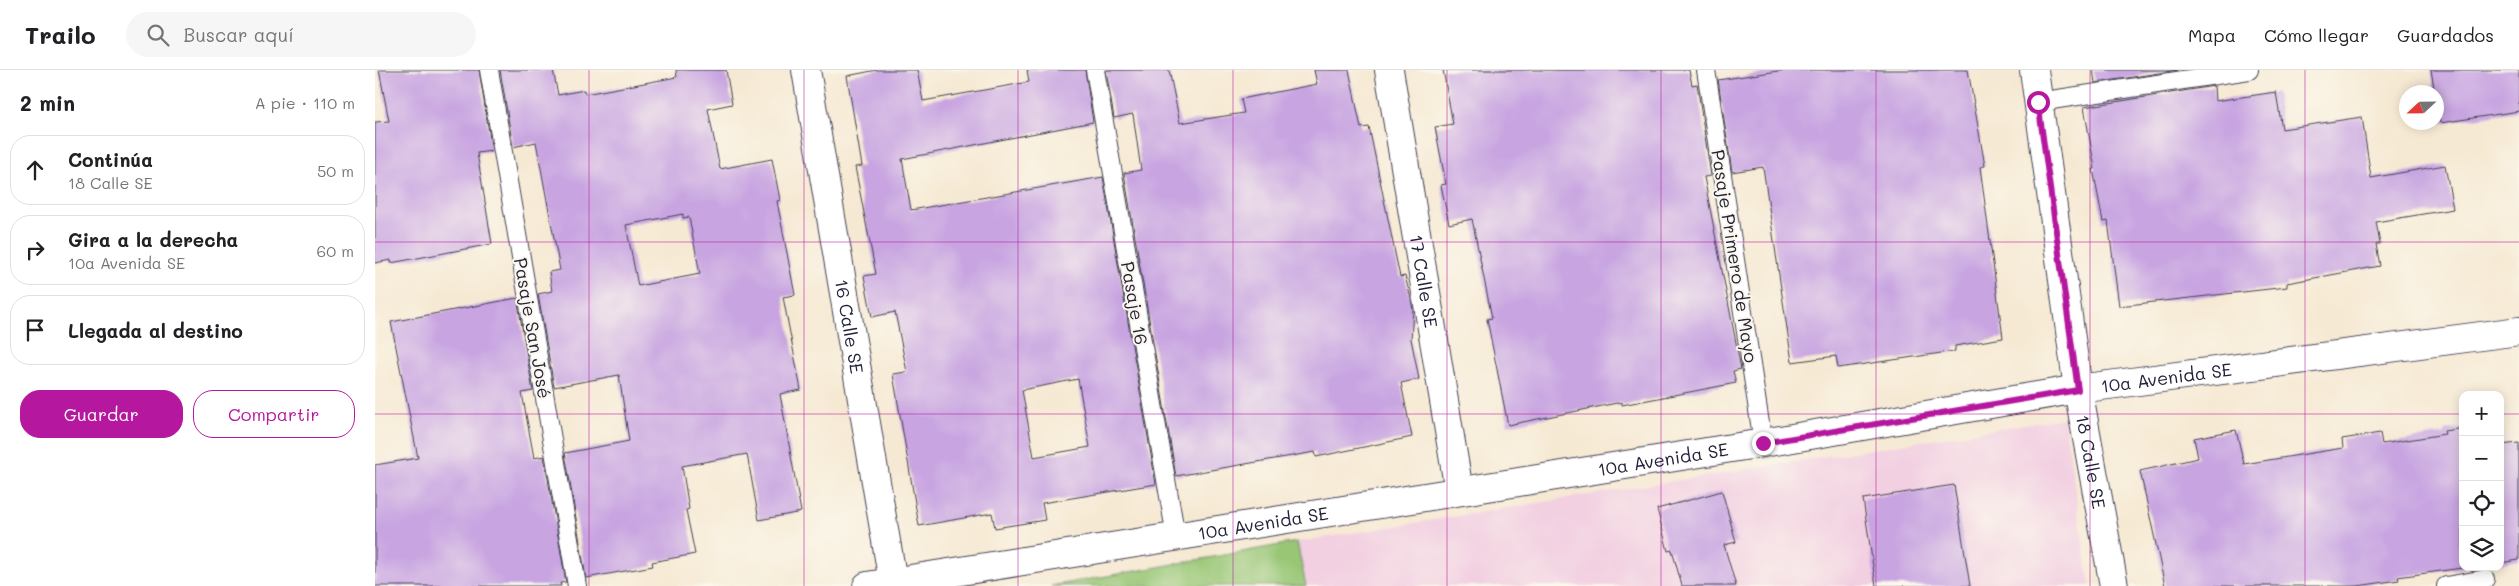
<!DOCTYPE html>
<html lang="es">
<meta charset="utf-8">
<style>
:root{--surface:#fff;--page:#f6f6f6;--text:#202124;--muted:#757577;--line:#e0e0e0;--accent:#b5179e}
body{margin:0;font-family:Mali,sans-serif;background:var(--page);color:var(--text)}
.controls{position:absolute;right:15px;bottom:15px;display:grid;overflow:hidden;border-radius:10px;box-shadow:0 2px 12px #0003}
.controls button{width:45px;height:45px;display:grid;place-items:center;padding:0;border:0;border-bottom:1px solid var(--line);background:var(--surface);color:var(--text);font:25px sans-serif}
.compass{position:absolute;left:2024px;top:15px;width:45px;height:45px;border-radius:50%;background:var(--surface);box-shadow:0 2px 12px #0003;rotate:248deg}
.stop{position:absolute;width:15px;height:15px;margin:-11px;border:4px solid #b5179e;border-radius:50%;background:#fff}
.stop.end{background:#b5179e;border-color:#fff;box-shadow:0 1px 5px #0008}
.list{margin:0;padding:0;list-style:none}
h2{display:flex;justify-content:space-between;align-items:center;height:65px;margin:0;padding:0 20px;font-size:21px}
h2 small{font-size:16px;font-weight:400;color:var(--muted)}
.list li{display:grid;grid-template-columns:32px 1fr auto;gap:15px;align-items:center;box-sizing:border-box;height:70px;margin:0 10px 10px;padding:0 10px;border:1px solid var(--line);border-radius:20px}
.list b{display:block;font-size:19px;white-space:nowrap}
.list p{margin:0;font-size:16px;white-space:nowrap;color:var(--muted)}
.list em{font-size:16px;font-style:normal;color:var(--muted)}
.actions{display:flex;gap:10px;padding:15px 20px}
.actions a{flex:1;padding:11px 0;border:1px solid var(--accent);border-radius:20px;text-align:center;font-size:18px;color:var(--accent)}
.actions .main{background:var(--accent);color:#fff}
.icon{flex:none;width:28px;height:28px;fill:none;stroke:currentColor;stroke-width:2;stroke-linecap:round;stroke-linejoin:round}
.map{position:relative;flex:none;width:2144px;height:516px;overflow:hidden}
header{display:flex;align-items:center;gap:30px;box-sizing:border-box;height:70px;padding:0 25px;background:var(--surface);border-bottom:1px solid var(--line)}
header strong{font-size:24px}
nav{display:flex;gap:28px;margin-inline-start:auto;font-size:18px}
.search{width:350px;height:45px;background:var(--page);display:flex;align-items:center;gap:12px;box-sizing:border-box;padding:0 18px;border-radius:28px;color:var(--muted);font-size:19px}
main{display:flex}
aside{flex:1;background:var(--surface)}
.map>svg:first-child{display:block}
.built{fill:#f2cfe1}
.green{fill:#98c674;stroke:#5d7458}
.building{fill:#c8a4e1;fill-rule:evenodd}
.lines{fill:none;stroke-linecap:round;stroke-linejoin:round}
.service-casing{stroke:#424052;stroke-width:20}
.minor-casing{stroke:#424052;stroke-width:30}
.service{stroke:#fff;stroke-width:18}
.minor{stroke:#fff;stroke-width:28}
.route{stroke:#b5179e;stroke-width:6}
.grid{fill:none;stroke:#b5179e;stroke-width:1;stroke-opacity:0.55}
.labels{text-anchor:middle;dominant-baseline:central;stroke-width:4;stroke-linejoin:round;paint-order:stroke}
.street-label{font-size:18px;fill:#22223b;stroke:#fbf7ec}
</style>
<header>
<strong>Trailo</strong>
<div class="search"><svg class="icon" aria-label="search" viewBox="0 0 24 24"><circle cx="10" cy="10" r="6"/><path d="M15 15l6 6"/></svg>Buscar aquí</div>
<nav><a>Mapa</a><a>Cómo llegar</a><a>Guardados</a></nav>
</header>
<main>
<aside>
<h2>2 min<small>A pie · 110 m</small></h2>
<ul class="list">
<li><svg class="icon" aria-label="ahead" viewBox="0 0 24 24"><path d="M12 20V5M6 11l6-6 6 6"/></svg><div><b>Continúa</b><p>18 Calle SE</p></div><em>50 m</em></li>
<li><svg class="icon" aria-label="right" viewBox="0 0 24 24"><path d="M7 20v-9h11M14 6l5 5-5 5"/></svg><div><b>Gira a la derecha</b><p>10a Avenida SE</p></div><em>60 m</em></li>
<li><svg class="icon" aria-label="arrive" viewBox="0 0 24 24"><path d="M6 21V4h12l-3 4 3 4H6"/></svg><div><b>Llegada al destino</b></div></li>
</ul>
<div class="actions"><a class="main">Guardar</a><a>Compartir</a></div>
</aside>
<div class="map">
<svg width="2144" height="516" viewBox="0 0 2144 516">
<rect width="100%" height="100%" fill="#fbf7ec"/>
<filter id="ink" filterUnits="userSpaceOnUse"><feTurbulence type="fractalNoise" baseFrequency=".02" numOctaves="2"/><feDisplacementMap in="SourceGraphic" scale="10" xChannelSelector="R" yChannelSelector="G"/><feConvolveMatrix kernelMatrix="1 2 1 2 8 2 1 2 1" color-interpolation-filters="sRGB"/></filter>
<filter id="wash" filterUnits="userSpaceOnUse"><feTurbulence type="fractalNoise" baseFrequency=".0096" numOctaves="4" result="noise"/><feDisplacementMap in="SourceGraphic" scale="20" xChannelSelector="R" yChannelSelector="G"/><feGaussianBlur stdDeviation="1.12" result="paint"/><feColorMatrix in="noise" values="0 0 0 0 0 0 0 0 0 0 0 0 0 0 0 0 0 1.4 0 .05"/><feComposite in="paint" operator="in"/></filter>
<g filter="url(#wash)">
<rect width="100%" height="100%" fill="#f6e9d3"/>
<!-- built -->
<path class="built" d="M 1689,348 L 1715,516 L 931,516 L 922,472 Z"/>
<!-- green -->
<path class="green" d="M 922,472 L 931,516 L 676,516 Z"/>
<g id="blocks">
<!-- building -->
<path class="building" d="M 4,0 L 104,0 L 117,81 L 102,83 L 117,174 L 16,193 L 16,190 L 0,193 L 0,52 L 14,51 Z
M 125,0 L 178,0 L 183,25 L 209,20 L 210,24 L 302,7 L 301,0 L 351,0 L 357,34 L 333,39 L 345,99 L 397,89 L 405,130 L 402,131 L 420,225 L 408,227 L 426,320 L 405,324 L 426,442 L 384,450 L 372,384 L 307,396 L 314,439 L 311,440 L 320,484 L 277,492 L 278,496 L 211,508 L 190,383 L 254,371 L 244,305 L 179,317 L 163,224 L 177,221 L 174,202 L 185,200 L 161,72 L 138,77 ZM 308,144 L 308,148 L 314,147 L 325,204 L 263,216 L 251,155 Z
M 502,0 L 542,0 L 548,31 L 654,12 L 652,0 L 710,0 L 718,52 L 527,89 L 536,140 L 728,107 L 781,414 L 667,433 L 670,450 L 620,458 L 617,443 L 544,456 L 518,304 L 532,302 L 520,242 L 497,247 L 489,206 L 501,204 L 480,97 L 487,96 L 472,6 ZM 703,309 L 715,377 L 659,387 L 647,320 Z
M 731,0 L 794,0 L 805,53 L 869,43 L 866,29 L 942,14 L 939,0 L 974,0 L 986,58 L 994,57 L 1025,207 L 1030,206 L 1036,229 L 1038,240 L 1036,269 L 1044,309 L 1026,313 L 1037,367 L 941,387 L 940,382 L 801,406 L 749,103 L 766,100 L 758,44 L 739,48 Z
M 1068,0 L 1314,0 L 1317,15 L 1322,14 L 1336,106 L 1329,107 L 1366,299 L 1358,301 L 1361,313 L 1247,335 L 1247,332 L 1133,355 L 1112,249 L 1117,248 L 1097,149 L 1074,154 L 1066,115 L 1071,114 L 1060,57 L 1078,54 Z
M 1410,0 L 1593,0 L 1610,96 L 1605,97 L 1628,268 L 1580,276 L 1580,281 L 1463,298 L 1461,286 L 1417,292 L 1388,97 L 1357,102 L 1343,10 Z
M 1718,0 L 1803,0 L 1720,13 Z
M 2056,0 L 2144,0 L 2144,41 L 2065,53 Z
M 1839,16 L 1840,31 L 1901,22 L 1907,59 L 1987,47 L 1996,108 L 2070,95 L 2078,139 L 2001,152 L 2005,174 L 2001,174 L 2005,196 L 1912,213 L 1912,217 L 1744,236 L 1733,151 L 1728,152 L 1718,99 L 1720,99 L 1709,37 Z
M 142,228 L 158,321 L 147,323 L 159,388 L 169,386 L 191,512 L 185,513 L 186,516 L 0,516 L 0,395 L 43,388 L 16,252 Z
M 2088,358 L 2088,497 L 2094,497 L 2023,507 L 2024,510 L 1982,516 L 1790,516 L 1765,401 L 1823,388 L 1819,368 L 1861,360 L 1869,394 L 1968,378 L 1967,369 L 2005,363 L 2007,374 L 2070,364 L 2069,361 Z
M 2144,373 L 2144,490 L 2125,493 L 2125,375 Z
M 1579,415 L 1595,516 L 1501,516 L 1488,429 Z
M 1347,421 L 1361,472 L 1349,475 L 1361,516 L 1307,516 L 1297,480 L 1293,481 L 1282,439 Z"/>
</g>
</g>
<g filter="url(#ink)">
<use href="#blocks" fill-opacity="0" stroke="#424052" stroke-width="1"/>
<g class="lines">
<!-- service casing -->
<g class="service-casing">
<path id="service" d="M 114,0 L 202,516
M 720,0 L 801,467
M 1331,0 L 1388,373
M 1663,32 L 1874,0
M 2071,516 L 2110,509"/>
</g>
<!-- minor casing -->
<g class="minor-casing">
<g id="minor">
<path id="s1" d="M 431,0 L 518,512"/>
<path id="s2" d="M 1014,0 L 1084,421"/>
<path id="s3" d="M 1659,0 L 1703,319 L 1739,516"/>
<path id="s4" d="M 492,516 L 1388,373 L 1703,319 L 2144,261"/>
</g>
</g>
<!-- service -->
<use href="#service" class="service"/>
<!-- minor -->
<use href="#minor" class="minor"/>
</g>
</g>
<g class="lines" filter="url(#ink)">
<!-- route -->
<path class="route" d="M 1388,373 L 1703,320 L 1663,32"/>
</g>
<!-- grid -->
<path class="grid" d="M 214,0 L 214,516M 429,0 L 429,516M 643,0 L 643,516M 858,0 L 858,516M 1072,0 L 1072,516M 1286,0 L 1286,516M 1501,0 L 1501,516M 1715,0 L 1715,516M 1930,0 L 1930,516M 0,172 L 2144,172M 0,344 L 2088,344M 2125,344 L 2144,344"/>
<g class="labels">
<!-- street labels -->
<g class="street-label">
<text transform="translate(1360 186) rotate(81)">Pasaje Primero de Mayo</text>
<text stroke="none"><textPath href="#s2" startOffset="214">17 Calle SE</textPath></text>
<text transform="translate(760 233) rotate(80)">Pasaje 16</text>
<text stroke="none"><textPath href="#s1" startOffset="260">16 Calle SE</textPath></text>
<text transform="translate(158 258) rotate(80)">Pasaje San José</text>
<text stroke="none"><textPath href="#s4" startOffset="1316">10a Avenida SE</textPath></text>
<text stroke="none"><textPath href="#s4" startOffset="806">10a Avenida SE</textPath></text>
<text stroke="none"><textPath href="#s3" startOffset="396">18 Calle SE</textPath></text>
<text stroke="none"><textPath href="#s4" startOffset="401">10a Avenida SE</textPath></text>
</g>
</g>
</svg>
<div class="controls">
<button>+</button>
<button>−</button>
<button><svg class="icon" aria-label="locate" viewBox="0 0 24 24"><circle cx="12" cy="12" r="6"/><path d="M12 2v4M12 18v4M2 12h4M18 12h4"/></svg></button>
<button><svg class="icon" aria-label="layers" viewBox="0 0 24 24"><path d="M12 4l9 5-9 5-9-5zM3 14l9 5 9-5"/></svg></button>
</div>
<svg class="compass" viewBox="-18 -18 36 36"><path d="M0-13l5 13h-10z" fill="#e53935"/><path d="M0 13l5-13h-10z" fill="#757577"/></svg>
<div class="stop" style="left:1663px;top:32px"></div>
<div class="stop end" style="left:1388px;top:373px"></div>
</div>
</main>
